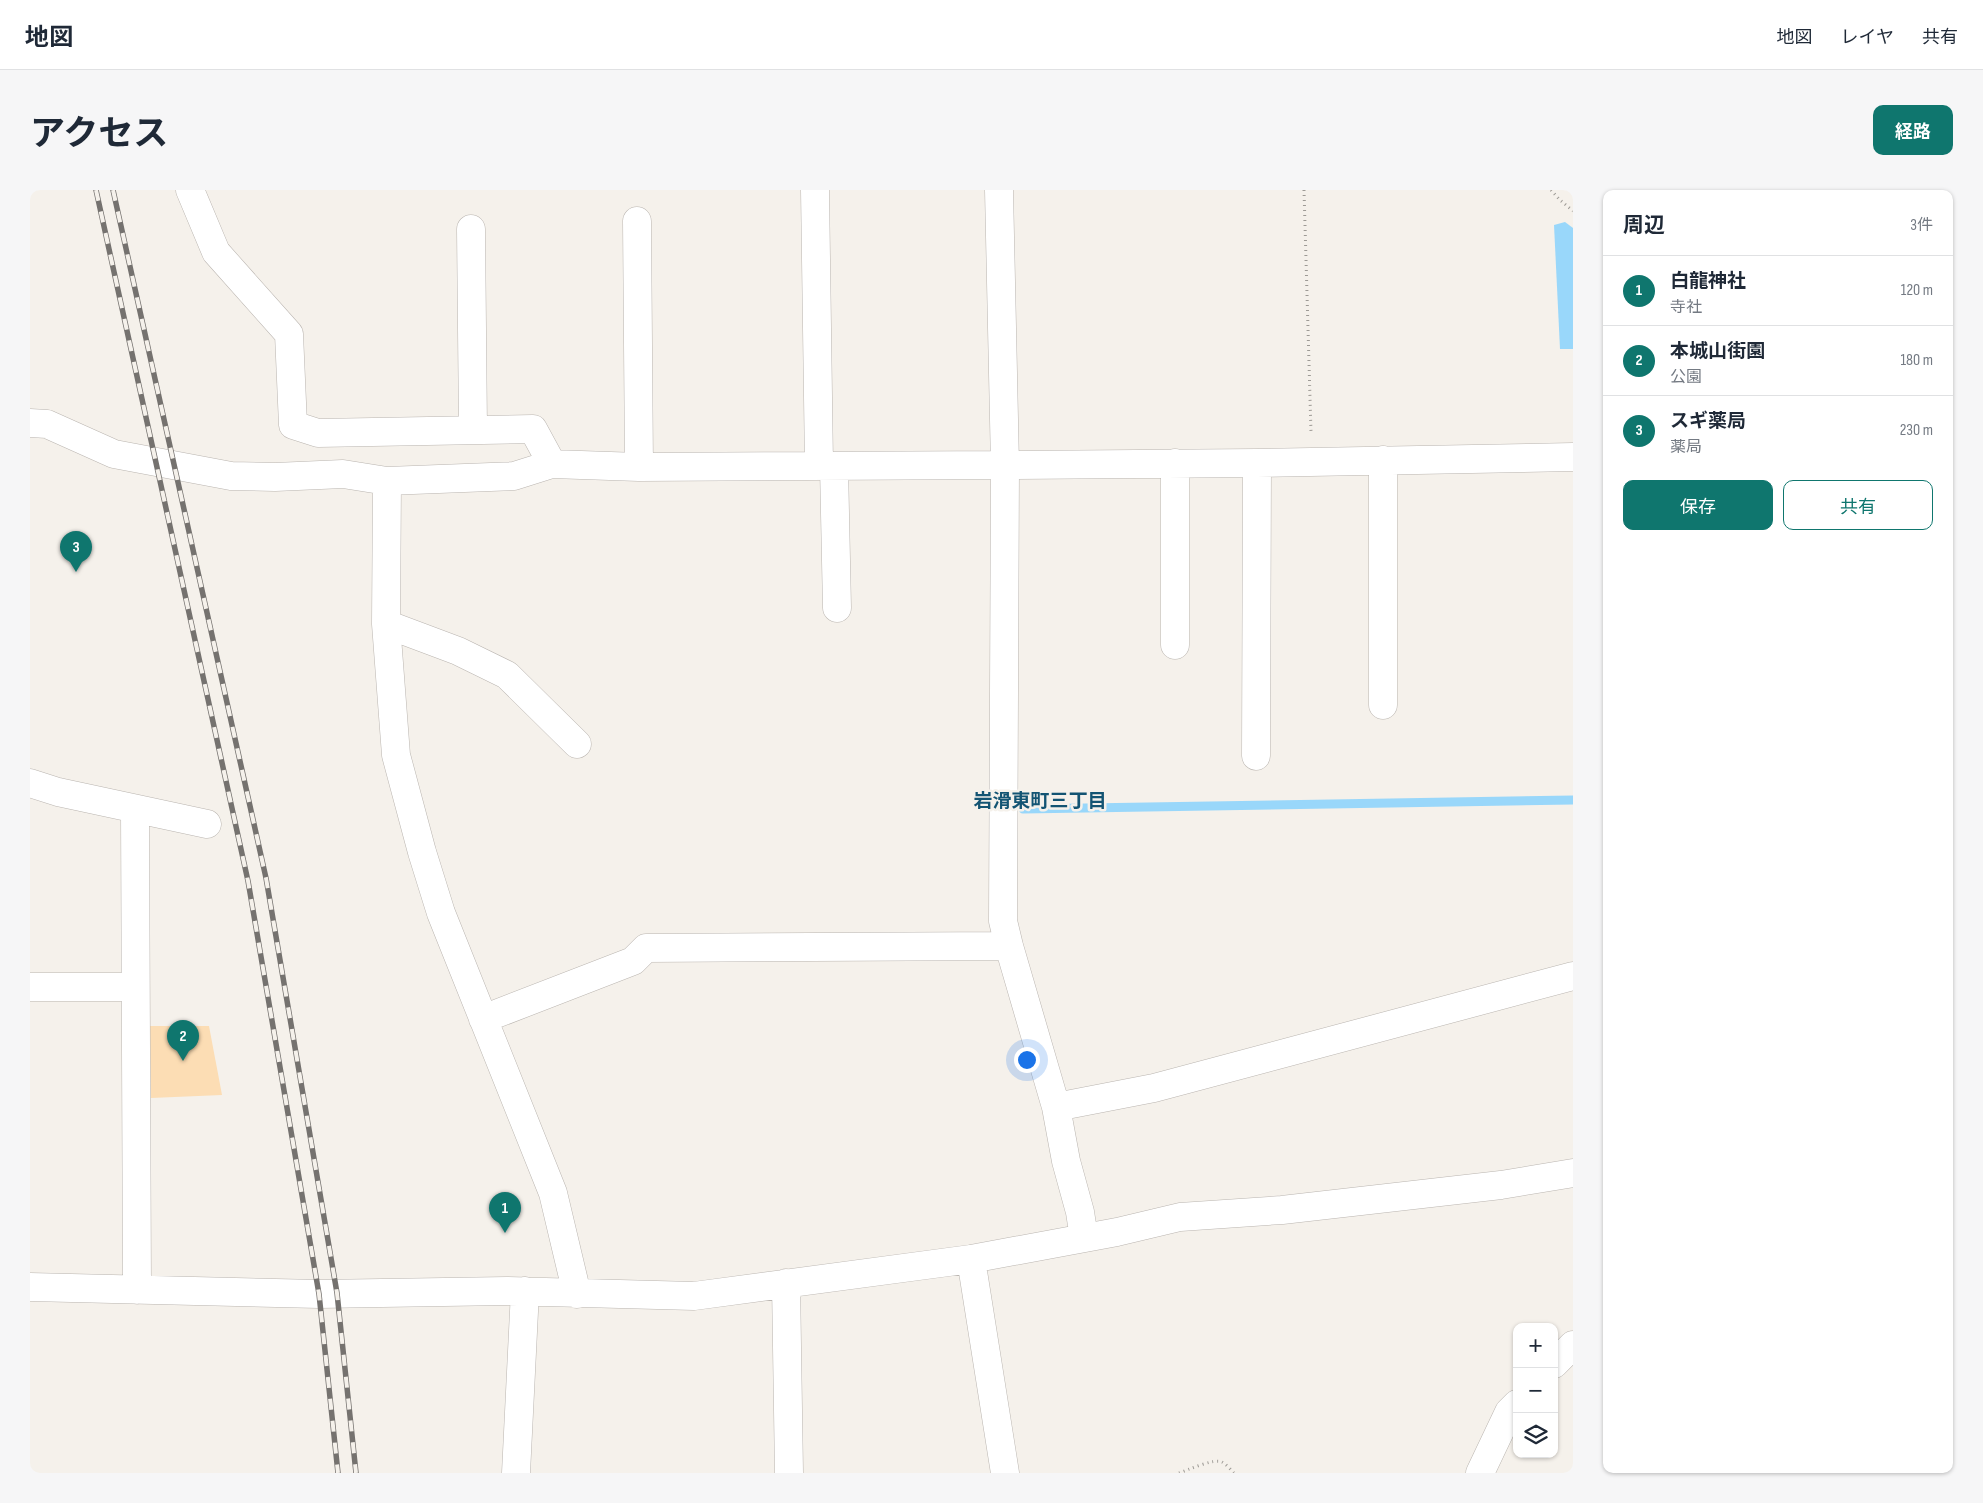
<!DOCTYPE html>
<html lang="ja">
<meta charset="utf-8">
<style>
:root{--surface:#fff;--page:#f6f6f7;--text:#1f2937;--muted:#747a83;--line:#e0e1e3;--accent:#0f766e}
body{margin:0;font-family:"Sofia Sans Condensed","Noto Sans JP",sans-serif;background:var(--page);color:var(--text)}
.controls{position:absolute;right:15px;bottom:15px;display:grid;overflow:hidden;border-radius:10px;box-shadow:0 1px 4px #0004}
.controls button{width:45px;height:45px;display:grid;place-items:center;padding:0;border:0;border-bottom:1px solid var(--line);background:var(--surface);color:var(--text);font:25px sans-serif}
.you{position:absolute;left:996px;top:869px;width:18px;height:18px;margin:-12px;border:4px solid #fff;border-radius:50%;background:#1a73e8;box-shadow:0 0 0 8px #1a73e833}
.badge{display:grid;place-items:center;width:32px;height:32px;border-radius:50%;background:var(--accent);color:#fff;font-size:16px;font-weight:700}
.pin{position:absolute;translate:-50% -41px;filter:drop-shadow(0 1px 2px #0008)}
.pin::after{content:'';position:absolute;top:26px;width:18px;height:15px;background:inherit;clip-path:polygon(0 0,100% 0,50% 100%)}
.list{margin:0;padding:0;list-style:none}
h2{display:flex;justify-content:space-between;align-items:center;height:65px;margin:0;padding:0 20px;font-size:21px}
h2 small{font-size:16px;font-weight:400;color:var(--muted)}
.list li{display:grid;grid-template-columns:32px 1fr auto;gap:15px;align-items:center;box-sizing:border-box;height:70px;padding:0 20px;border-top:1px solid var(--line)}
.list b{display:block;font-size:19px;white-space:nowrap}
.list p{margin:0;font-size:16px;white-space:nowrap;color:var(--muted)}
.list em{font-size:16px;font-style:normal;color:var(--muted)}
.actions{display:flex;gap:10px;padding:15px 20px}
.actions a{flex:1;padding:11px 0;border:1px solid var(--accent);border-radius:10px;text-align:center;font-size:18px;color:var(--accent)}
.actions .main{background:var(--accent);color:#fff}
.icon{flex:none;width:28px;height:28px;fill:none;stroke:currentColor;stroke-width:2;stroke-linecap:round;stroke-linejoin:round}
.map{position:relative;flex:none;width:1543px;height:1283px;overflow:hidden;border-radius:10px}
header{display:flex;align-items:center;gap:30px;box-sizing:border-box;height:70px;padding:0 25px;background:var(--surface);border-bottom:1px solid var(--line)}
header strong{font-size:24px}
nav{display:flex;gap:28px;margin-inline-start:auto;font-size:18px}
.intro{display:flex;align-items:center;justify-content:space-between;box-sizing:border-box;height:120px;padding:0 30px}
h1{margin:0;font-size:35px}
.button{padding:12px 22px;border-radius:10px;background:var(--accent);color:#fff;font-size:18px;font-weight:700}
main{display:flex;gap:30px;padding:0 30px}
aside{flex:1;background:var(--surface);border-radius:10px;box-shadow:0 1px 4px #0004}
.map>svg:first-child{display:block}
.green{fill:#fcddb4}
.water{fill:#99d7fa}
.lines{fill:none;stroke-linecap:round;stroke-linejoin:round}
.stream{stroke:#99d7fa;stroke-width:9}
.minor-casing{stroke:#bab5b0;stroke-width:29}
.path{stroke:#9d9a95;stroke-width:3;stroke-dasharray:1 4;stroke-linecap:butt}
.minor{stroke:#fff;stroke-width:28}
.rail-casing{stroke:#75726f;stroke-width:5.5}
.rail{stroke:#f5f1eb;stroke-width:4;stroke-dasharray:11;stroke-linecap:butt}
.labels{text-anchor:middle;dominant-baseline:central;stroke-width:5;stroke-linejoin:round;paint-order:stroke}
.neighbourhood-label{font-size:19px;font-weight:bold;fill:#135473;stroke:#f5f1eb}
</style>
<header>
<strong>地図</strong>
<nav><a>地図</a><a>レイヤ</a><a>共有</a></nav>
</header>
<div class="intro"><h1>アクセス</h1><a class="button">経路</a></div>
<main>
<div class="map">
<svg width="1543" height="1283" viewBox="0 0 1543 1283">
<rect width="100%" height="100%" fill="#f5f1eb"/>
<!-- green -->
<path class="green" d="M 120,836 L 179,836 L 192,905 L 121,908 Z"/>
<!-- water -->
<path class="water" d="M 1535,32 L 1543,38 L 1543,159 L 1530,159 L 1524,35 Z"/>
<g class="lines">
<!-- stream -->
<path class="stream" d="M 993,619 L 1543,610"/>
<!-- minor casing -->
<g class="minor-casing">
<path id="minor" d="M 160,0 L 186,62 L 259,144 L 263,235 L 288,243 L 503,239 L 522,274
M 785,0 L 789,275
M 969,0 L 975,275 L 973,731 L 979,756 L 1026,917 L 1036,971 L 1050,1022 L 1054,1048
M 607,31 L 609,277
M 441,39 L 443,239
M 0,233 L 17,234 L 84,264 L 201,286 L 245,287 L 313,284 L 357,291 L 484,286 L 522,274 L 609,277 L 975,275 L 1227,273 L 1543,267
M 1353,270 L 1353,515
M 1145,273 L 1145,455
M 804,276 L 807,418
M 357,291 L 356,434 L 366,565 L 392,662 L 411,723 L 523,1003 L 547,1104
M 356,434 L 428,461 L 477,485 L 547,554
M 1226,566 L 1227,273
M 0,593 L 28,602 L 177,634
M 105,620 L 107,1100
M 0,797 L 104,797
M 453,829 L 603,771 L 616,758 L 979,756
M 1026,917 L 1124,898 L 1543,786
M 941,1069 L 975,1283
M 756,1093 L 759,1283
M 0,1097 L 289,1104 L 477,1101 L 664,1106 L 941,1069 L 1087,1042 L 1150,1027 L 1252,1020 L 1471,995 L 1543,983
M 1524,1174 L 1543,1155
M 486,1283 L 495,1101
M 1450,1283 L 1479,1222 L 1487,1214"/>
</g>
<!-- path -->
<path class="path" d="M 1274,0 L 1281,242
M 1521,0 L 1530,10 L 1543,21
M 1149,1283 C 1158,1280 1184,1268 1192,1272 C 1196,1274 1201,1280 1204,1283"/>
<!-- minor -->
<use href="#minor" class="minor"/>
<!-- rail casing -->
<g class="rail-casing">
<path id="rail" d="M 66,0 L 218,691 L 289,1104 L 308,1283
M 83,0 L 236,688 L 307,1103 L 326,1283"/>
</g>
<!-- rail -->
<use href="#rail" class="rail"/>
</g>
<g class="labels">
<!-- neighbourhood labels -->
<g class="neighbourhood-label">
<text x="1010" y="611">岩滑東町三丁目</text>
</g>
</g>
</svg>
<div class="controls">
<button>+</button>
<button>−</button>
<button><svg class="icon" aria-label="layers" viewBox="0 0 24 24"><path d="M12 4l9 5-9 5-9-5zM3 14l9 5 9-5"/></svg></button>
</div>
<div class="you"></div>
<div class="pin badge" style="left:475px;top:1043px">1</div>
<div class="pin badge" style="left:153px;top:871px">2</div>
<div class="pin badge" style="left:46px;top:382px">3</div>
</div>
<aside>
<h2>周辺<small>3件</small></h2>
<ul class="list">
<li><span class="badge">1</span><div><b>白龍神社</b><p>寺社</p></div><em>120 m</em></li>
<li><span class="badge">2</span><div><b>本城山街園</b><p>公園</p></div><em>180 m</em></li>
<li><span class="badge">3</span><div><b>スギ薬局</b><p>薬局</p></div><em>230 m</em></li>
</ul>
<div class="actions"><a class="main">保存</a><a>共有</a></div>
</aside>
</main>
